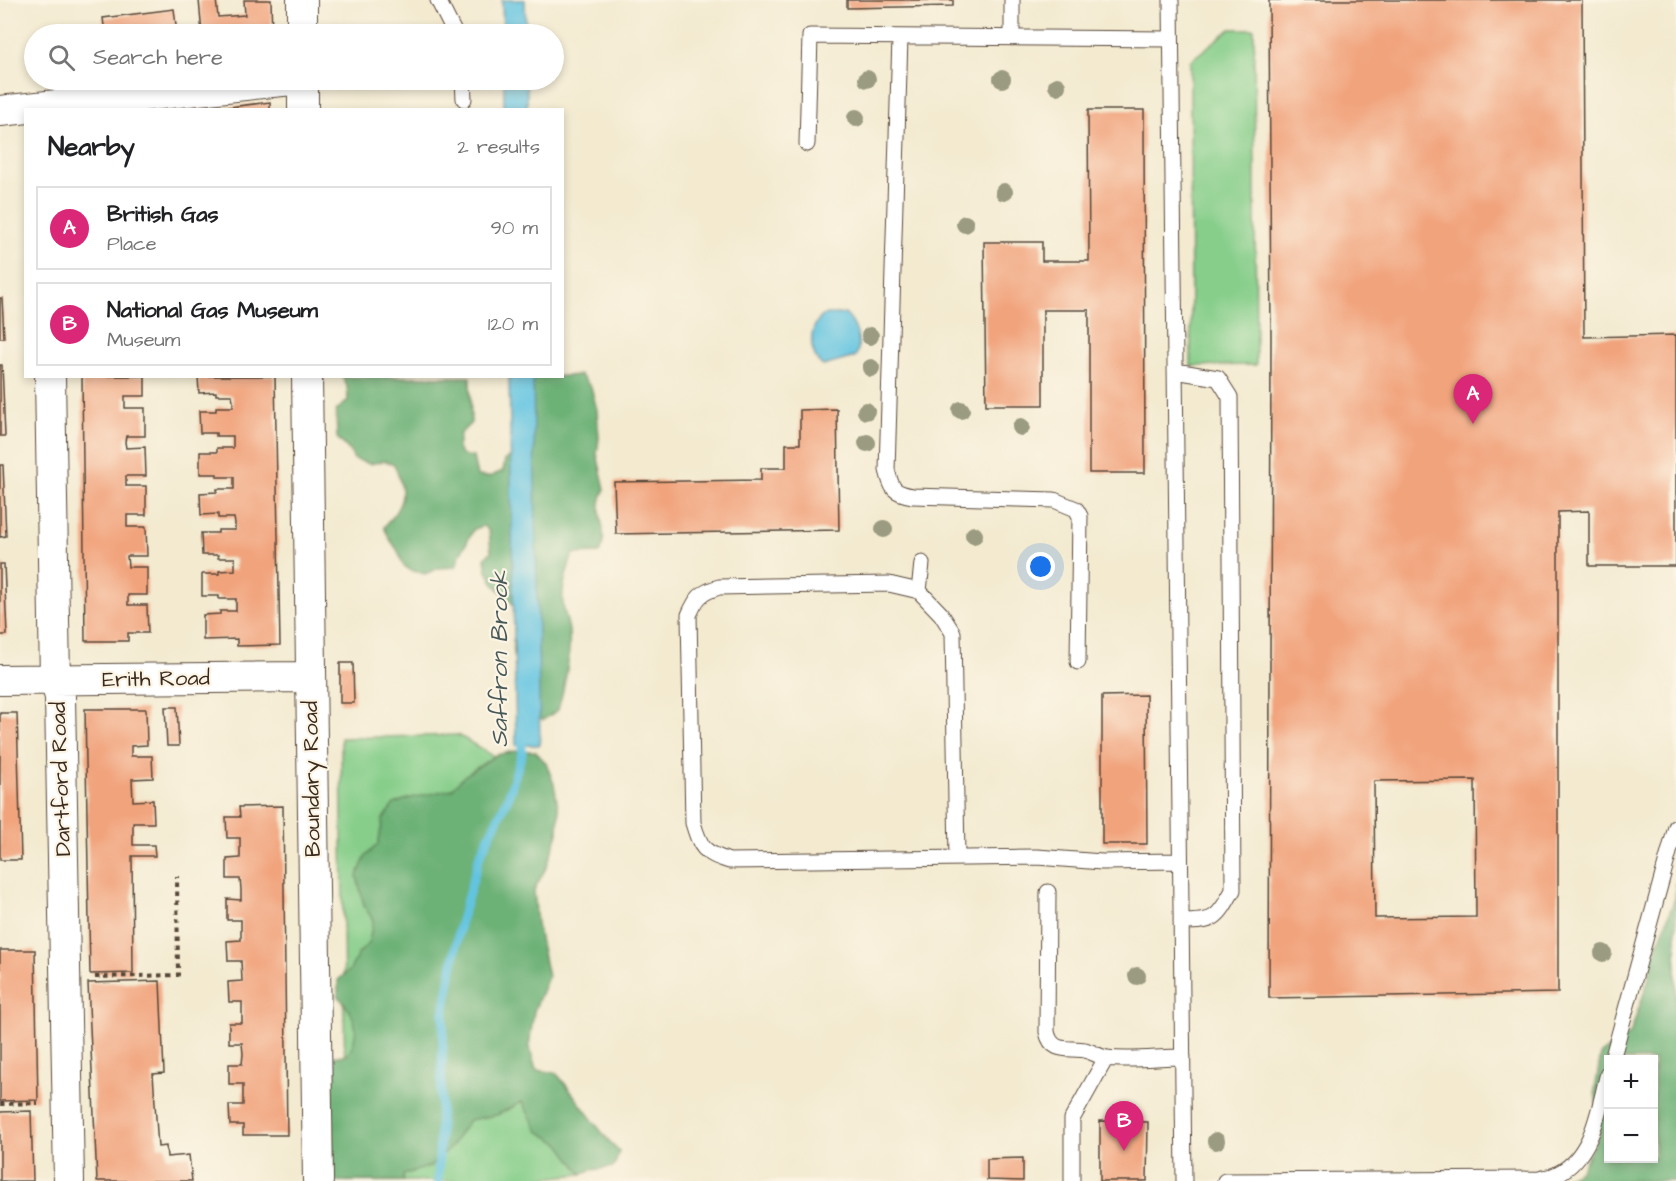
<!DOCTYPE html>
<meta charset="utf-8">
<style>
:root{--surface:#fff;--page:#f6f6f6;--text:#202124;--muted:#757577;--line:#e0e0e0;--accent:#db2777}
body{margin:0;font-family:"Architects Daughter",sans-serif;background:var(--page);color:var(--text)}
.controls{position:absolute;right:18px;bottom:18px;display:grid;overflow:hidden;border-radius:0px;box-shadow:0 3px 9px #0003}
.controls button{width:54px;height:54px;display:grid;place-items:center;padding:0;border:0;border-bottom:2px solid var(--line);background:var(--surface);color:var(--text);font:30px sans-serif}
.you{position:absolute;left:1041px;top:567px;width:21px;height:21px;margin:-15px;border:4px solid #fff;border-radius:50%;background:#1a73e8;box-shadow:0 0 0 9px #1a73e833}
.badge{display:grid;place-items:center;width:39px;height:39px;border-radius:50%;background:var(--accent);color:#fff;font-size:20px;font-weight:700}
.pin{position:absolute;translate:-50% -50px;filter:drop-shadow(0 2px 3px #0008)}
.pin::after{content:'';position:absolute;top:32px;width:21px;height:18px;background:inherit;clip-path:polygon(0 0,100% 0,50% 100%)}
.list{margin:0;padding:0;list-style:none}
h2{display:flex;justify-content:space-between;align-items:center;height:78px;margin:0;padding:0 24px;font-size:26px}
h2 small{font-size:20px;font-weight:400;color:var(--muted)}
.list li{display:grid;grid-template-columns:39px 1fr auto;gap:18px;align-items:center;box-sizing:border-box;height:84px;margin:0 12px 12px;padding:0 12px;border:2px solid var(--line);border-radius:0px}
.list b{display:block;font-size:22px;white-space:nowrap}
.list p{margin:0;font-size:20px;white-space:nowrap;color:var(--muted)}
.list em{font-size:20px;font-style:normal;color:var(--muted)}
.icon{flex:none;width:33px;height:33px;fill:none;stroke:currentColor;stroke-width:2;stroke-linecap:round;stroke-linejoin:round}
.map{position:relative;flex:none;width:1676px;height:1181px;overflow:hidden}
.search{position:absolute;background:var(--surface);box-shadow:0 3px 9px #0003;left:24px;top:24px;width:540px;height:66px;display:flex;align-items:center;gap:15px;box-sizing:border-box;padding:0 21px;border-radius:33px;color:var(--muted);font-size:22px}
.panel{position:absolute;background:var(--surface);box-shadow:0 3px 9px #0003;left:24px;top:108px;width:540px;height:270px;border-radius:0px}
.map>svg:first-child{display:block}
.green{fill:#86ce8a;stroke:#607c54;stroke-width:1.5}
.forest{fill:#6cb176;stroke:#546e4a;stroke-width:1.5;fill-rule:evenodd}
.water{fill:#63c4e1;stroke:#4f7780;stroke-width:1.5}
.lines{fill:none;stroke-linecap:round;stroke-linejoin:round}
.stream{stroke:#63c4e1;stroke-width:9}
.building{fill:#f1a37b;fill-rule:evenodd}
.service-casing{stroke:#574739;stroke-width:17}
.minor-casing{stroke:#574739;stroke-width:32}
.path{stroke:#574739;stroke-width:4;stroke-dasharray:4.5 4.5;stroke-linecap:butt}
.service{stroke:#fff;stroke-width:15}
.minor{stroke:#fff;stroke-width:30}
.tree{fill:#9a9b80}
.labels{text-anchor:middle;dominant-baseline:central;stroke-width:4.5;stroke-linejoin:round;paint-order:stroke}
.street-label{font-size:22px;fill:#3b2a1e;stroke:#fcf5e5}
.water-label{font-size:24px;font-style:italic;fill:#475858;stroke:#fcf5e5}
</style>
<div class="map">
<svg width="1676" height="1181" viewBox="0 0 1676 1181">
<rect width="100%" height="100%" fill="#fcf5e5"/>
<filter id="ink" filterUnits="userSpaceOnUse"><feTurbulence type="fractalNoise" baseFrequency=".0167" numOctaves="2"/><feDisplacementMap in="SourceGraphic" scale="12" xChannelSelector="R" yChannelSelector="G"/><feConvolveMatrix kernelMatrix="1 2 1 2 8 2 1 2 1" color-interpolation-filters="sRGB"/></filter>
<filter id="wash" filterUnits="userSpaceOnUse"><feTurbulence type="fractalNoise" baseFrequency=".008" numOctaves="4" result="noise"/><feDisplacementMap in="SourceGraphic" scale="24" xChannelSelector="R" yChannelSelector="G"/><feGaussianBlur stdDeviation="1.35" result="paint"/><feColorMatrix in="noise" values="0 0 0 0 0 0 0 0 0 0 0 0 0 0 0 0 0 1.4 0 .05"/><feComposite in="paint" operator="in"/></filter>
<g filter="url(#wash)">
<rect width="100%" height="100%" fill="#f3ead0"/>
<!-- green -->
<path class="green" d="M 1230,29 L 1254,29 L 1256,365 L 1191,366 L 1190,61 Z
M 458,735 L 539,783 L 508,877 L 510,1057 L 582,1174 L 517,1181 L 346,1181 L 341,738 Z"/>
<!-- forest -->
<path class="forest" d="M 580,375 L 591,387 L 597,410 L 599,438 L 597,454 L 605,489 C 591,512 612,533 599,553 L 573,554 C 568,568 561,588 563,604 C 564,613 568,622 569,631 C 571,657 565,685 558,710 L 543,720 L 530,716 L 514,655 L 513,642 L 517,616 L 513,604 L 494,584 L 487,571 L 485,558 L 491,552 L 489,531 L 484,526 L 474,529 L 459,557 L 456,567 L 439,568 L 425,574 L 410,570 L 403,565 L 398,551 L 389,538 L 384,527 C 406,502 406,494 394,464 L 384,461 L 370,464 L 354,459 L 349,450 L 337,438 L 336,411 L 348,400 L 347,386 L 342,377 L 470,377 L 471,423 L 460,434 L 458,448 L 461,455 L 473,457 L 477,476 L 489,477 L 503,471 L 505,460 L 514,454 L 530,386 L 535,378 Z
M 515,751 L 535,751 L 546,763 L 554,784 L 559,812 L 558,833 L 547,866 L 534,890 L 537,924 L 548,977 L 534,1011 L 529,1046 L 536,1070 L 556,1073 C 578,1098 595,1127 619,1152 L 614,1167 L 591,1170 L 582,1174 L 560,1144 L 538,1131 L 522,1102 L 497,1115 L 469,1120 L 450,1148 L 431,1166 L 403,1175 L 403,1181 L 335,1181 L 331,1172 L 327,1069 L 334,1057 L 348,1054 C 362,1031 355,1014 338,996 L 338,980 L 350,970 L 358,954 L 369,943 L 373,920 L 364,906 L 357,876 L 366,856 L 378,844 L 383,819 L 394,804 L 407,799 L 452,789 L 464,776 L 496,755 Z
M 1676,882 L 1676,1181 L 1560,1181 L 1580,1171 L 1600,1133 L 1595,1091 L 1601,1054 L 1630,1034 L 1648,981 L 1655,953 L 1675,898 ZM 1608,1060 L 1654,1060 L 1654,1158 L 1608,1158 Z"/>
<!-- water -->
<path class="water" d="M 502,0 L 525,0 L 526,34 L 503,34 Z
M 504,80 L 527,80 L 527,109 L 504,109 Z
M 826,314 L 845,314 C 856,324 863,344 855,357 L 823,366 C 807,354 808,323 826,314 Z
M 509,377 L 533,377 L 540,745 L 516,745 Z"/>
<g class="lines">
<!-- stream -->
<path class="stream" d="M 438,1181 L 444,1013 L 460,924 L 480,855 L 508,798 L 522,753 L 522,735"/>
</g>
<g id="blocks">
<!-- building -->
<path class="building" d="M 199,0 L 216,0 L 218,17 L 245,15 L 244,0 L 271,0 L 272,34 L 202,34 Z
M 847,0 L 953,0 L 953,6 L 847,8 Z
M 1269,0 L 1582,0 L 1584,337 L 1676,335 L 1676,566 L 1589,566 L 1589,511 L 1558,512 L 1558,993 L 1269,998 L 1271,338 ZM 1475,780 L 1476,917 L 1375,918 L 1374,781 Z
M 174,9 L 177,34 L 105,34 L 103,18 Z
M 270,102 L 270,110 L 222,110 L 222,108 Z
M 1088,110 L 1144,110 L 1145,473 L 1089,473 L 1089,310 L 1043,310 L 1043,405 L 986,405 L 984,242 L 1042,242 L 1042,261 L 1089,261 Z
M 0,298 L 2,298 L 4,338 L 0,338 Z
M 0,365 L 2,365 L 5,436 L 0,436 Z
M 82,376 L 145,376 L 145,396 L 125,396 L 125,408 L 145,408 L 145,436 L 126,436 L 125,442 L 126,448 L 145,447 L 146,476 L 126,476 L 126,486 L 146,486 L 146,515 L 127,515 L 127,527 L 146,527 L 147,556 L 127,556 L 128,567 L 147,567 L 147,595 L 128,595 L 128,605 L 147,605 L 148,633 L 128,633 L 128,641 L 85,641 Z
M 198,376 L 275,376 L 280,645 L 237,646 L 237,639 L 203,640 L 203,615 L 220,614 L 220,611 L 236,611 L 236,599 L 219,599 L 219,596 L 202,596 L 202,574 L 219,574 L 219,571 L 235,570 L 235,558 L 218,558 L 218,555 L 202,555 L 201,533 L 218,533 L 218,530 L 235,530 L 235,523 L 234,518 L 218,518 L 218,514 L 201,515 L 200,493 L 217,492 L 217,489 L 234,489 L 234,477 L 217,477 L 217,474 L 200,474 L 200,452 L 217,452 L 217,448 L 233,448 L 233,436 L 216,436 L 216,433 L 200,433 L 199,411 L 216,411 L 216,407 L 233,407 L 233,401 L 232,395 L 216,395 L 216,392 L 199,393 Z
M 837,409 L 839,530 L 616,534 L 614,482 L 761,480 L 761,468 L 786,468 L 786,444 L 800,444 L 800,410 Z
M 0,465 L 3,465 L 6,536 L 0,537 Z
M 0,564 L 4,564 L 7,635 L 0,635 Z
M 340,663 L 353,663 L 354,703 L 340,703 Z
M 1146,695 L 1147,844 L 1102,844 L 1102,696 Z
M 165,707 L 177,707 L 179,746 L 167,746 Z
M 85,709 L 146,709 L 147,745 L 131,746 L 131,756 L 152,756 L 153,778 L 132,779 L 133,801 L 153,800 L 154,823 L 133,823 L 133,845 L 154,845 L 155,856 L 132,856 L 133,973 L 90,974 Z
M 0,713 L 17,713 L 21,860 L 0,860 Z
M 283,806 L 287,1135 L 243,1135 L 243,1125 L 230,1125 L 229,1105 L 243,1105 L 243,1084 L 229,1084 L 229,1064 L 242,1064 L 243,1054 L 242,1043 L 229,1043 L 229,1023 L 242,1023 L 242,1002 L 229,1002 L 228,982 L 242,981 L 241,961 L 228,961 L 227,941 L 241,940 L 241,920 L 227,920 L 227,899 L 241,900 L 241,889 L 240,879 L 227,879 L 227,859 L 240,858 L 240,838 L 227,838 L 226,817 L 240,817 L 239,807 Z
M 0,950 L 35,950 L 38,1100 L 0,1101 Z
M 160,981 L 164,1073 L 153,1074 L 158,1147 L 166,1146 L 167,1157 L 189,1155 L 192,1181 L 97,1181 L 88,983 Z
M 31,1111 L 33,1181 L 0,1181 L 0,1112 Z
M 1100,1121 L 1148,1122 L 1147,1181 L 1100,1181 Z
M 1023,1158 L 1023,1181 L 987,1180 L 987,1159 Z"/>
</g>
</g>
<g filter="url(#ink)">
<use href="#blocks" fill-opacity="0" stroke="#574739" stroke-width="1.5"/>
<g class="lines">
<!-- service casing -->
<g class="service-casing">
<path id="service" d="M 438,0 L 455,34
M 1171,0 L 1184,1181
M 900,37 L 887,470 C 892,489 893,493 913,496 L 1054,500 L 1076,509 L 1080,516 L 1078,662
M 1012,38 L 1012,0
M 463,80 L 464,99
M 807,144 L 810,36 L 1171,39
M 1175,371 L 1218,378 L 1230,397 L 1233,890 C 1217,919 1215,922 1181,922
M 919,591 L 922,563
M 957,857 L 953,633 L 941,614 L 919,591 L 889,584 L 719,587 C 700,593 697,597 689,615 L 693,823 C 701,849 703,852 729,861 L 1037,857 L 1102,862 L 1180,861
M 1048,892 L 1047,1032 C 1052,1054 1068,1047 1085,1050 C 1093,1052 1099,1057 1107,1058 C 1129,1061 1160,1057 1183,1057
M 1612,1060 L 1676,827
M 1072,1181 L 1072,1119 L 1106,1058
M 1225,1181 L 1539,1179 C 1545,1177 1552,1177 1557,1174 C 1594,1156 1599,1107 1608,1073"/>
</g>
<!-- minor casing -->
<g class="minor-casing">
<path id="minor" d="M 302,0 L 302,34
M 303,80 L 303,110
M 0,111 L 292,80
M 50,376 L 55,680 L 60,697 L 69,1181
M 307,376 L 318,1181
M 0,680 L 311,677"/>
</g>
<!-- path -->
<path class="path" d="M 95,977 L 178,975 L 177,876
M 0,1104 L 38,1103"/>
<!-- service -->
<use href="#service" class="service"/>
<!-- minor -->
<use href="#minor" class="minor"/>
</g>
<!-- trees -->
<g class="tree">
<circle cx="867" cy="79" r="9"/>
<circle cx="1002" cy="79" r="9"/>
<circle cx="1057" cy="86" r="9"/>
<circle cx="856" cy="118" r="9"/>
<circle cx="1004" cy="192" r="9"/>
<circle cx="965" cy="224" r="9"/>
<circle cx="870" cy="336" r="9"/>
<circle cx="871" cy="368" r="9"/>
<circle cx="961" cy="410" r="9"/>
<circle cx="866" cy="411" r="9"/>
<circle cx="1021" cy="427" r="9"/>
<circle cx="867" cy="443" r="9"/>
<circle cx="884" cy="529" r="9"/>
<circle cx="974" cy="535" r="9"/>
<circle cx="1603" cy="953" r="9"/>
<circle cx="1137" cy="976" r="9"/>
<circle cx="1216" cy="1141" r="9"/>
</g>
</g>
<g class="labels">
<!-- street labels -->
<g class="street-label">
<text transform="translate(156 679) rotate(-1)">Erith Road</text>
<text transform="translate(61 779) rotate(-92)">Dartford Road</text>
<text transform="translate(312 779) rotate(-91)">Boundary Road</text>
</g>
<!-- water labels -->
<g class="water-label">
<text transform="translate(500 659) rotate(-90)">Saffron Brook</text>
</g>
</g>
</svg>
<div class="controls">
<button>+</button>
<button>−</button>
</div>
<div class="you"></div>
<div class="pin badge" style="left:1473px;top:424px">A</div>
<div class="pin badge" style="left:1124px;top:1151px">B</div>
<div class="search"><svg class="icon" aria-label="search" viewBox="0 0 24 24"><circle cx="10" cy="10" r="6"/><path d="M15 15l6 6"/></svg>Search here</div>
<section class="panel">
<h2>Nearby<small>2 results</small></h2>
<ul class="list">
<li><span class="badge">A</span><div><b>British Gas</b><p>Place</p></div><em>90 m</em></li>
<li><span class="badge">B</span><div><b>National Gas Museum</b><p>Museum</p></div><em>120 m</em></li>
</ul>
</section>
</div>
